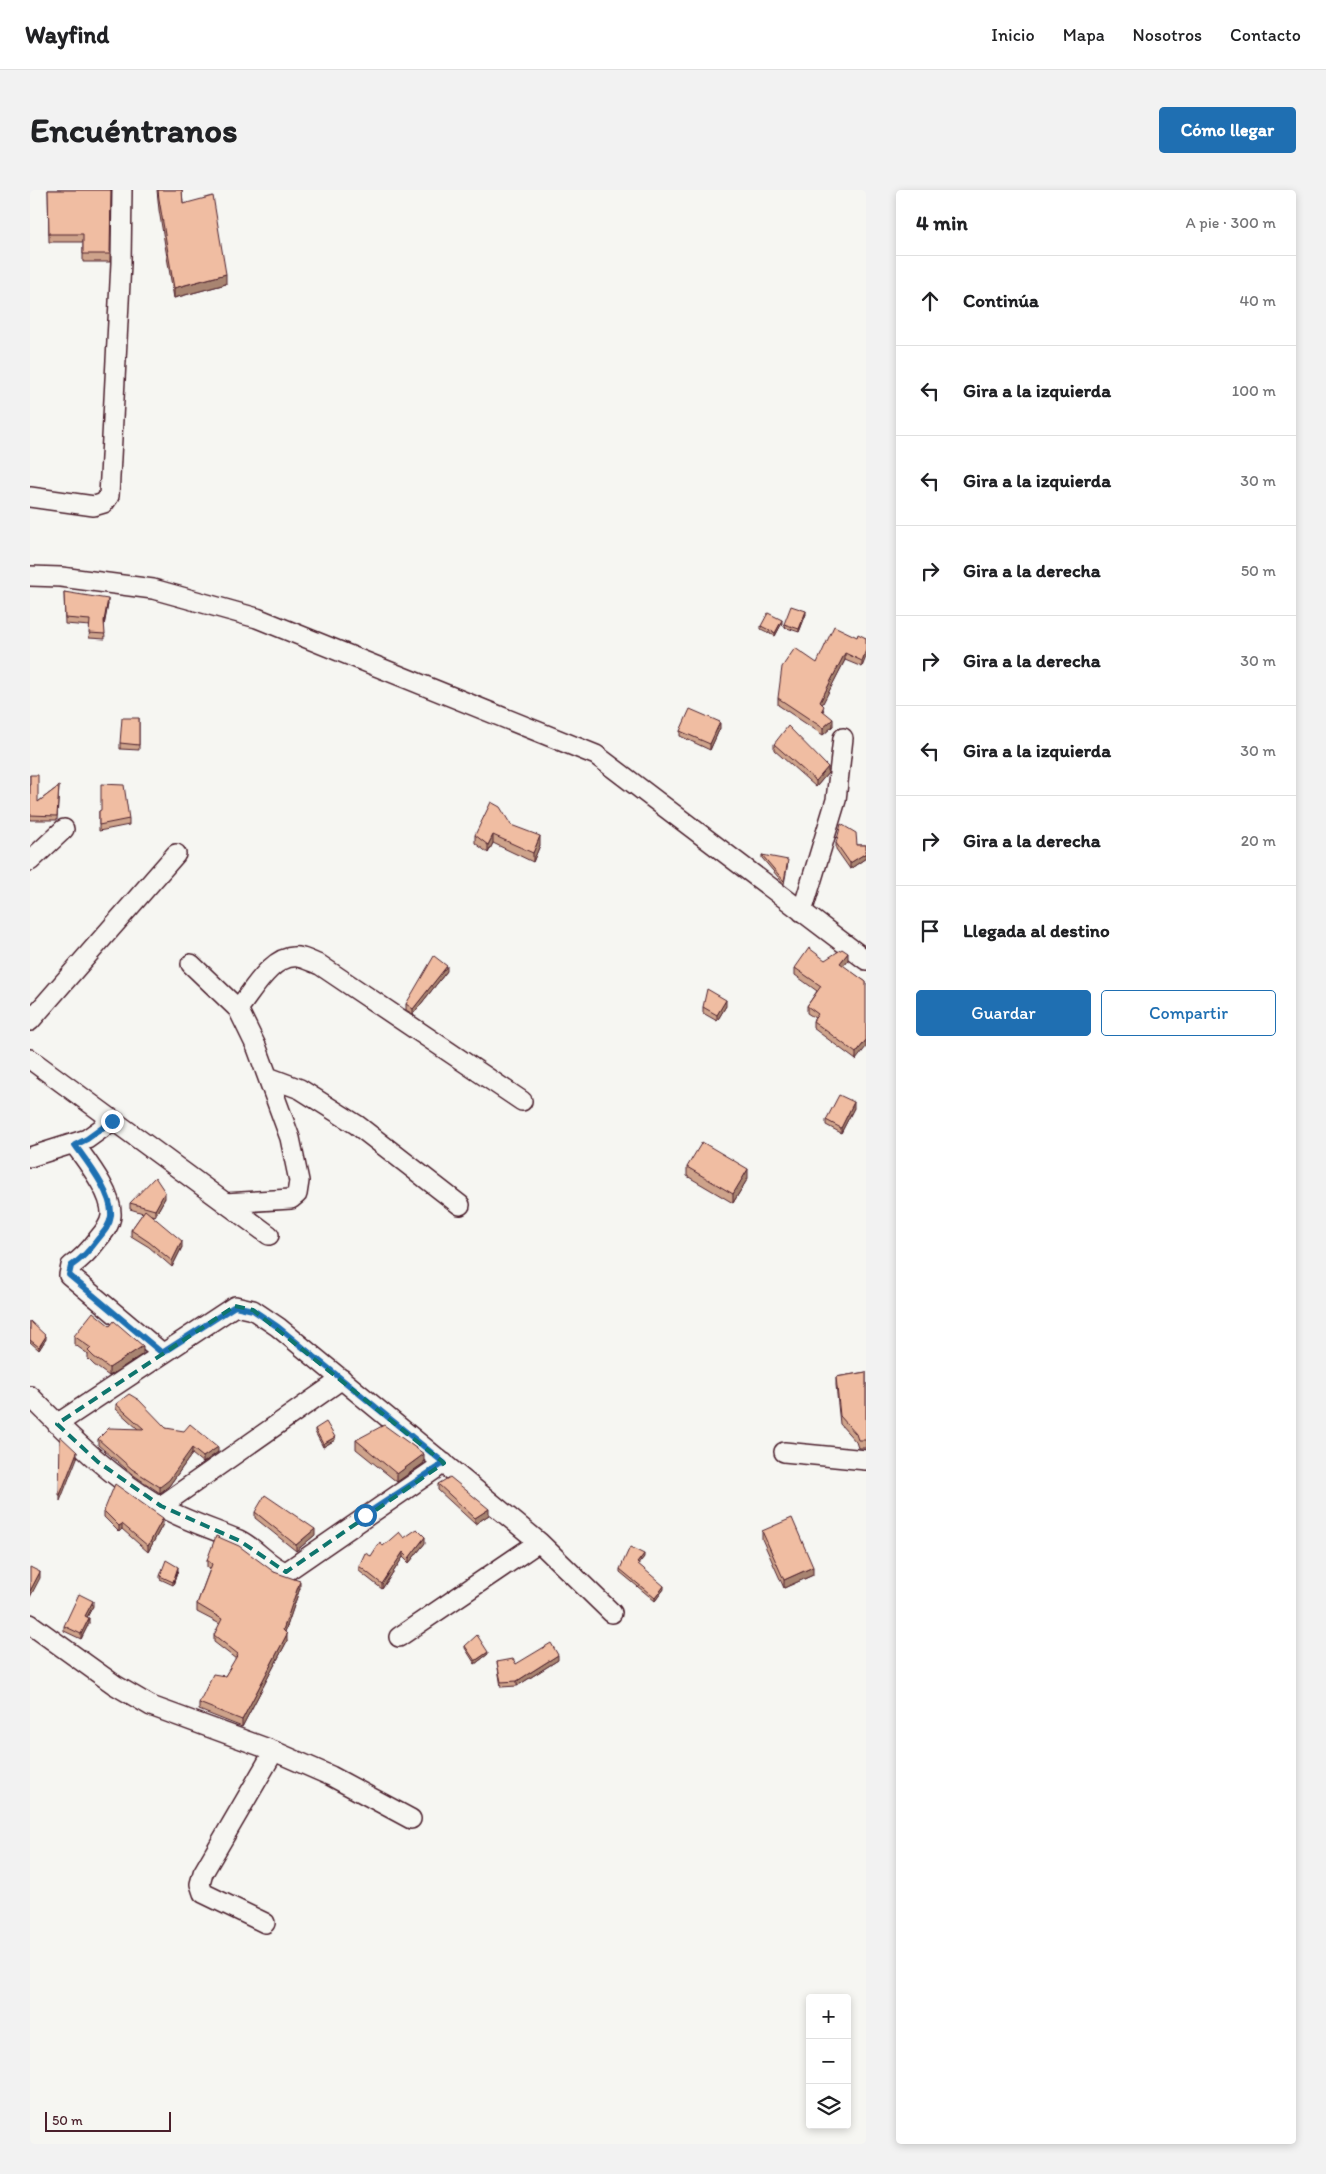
<!DOCTYPE html>
<html lang="es">
<meta charset="utf-8">
<style>
:root{--surface:#fff;--page:#f2f2f2;--text:#202124;--muted:#757577;--line:#e0e0e0;--accent:#1f6fb2}
body{margin:0;font-family:Itim,sans-serif;background:var(--page);color:var(--text)}
.controls{position:absolute;right:15px;bottom:15px;display:grid;overflow:hidden;border-radius:5px;box-shadow:0 2px 8px #0003}
.controls button{width:45px;height:45px;display:grid;place-items:center;padding:0;border:0;border-bottom:1px solid var(--line);background:var(--surface);color:var(--text);font:25px sans-serif}
.scale{position:absolute;left:15px;bottom:12px;width:126px;box-sizing:border-box;padding-left:5px;border:2px solid #4a1f2b;border-top:0;font-size:14px;line-height:18px;white-space:nowrap;color:#4a1f2b;-webkit-text-stroke:4px #f6f6f2;paint-order:stroke}
.stop{position:absolute;width:15px;height:15px;margin:-11px;border:4px solid #1f6fb2;border-radius:50%;background:#fff}
.stop.end{background:#1f6fb2;border-color:#fff;box-shadow:0 1px 5px #0008}
.list{margin:0;padding:0;list-style:none}
h2{display:flex;justify-content:space-between;align-items:center;height:65px;margin:0;padding:0 20px;font-size:21px}
h2 small{font-size:16px;font-weight:400;color:var(--muted)}
.list li{display:grid;grid-template-columns:32px 1fr auto;gap:15px;align-items:center;box-sizing:border-box;height:90px;padding:0 20px;border-top:1px solid var(--line)}
.list b{display:block;font-size:19px;white-space:nowrap}
.list em{font-size:16px;font-style:normal;color:var(--muted)}
.actions{display:flex;gap:10px;padding:15px 20px}
.actions a{flex:1;padding:11px 0;border:1px solid var(--accent);border-radius:5px;text-align:center;font-size:18px;color:var(--accent)}
.actions .main{background:var(--accent);color:#fff}
.icon{flex:none;width:28px;height:28px;fill:none;stroke:currentColor;stroke-width:2;stroke-linecap:round;stroke-linejoin:round}
.map{position:relative;flex:none;width:836px;height:1954px;overflow:hidden;border-radius:5px}
header{display:flex;align-items:center;gap:30px;box-sizing:border-box;height:70px;padding:0 25px;background:var(--surface);border-bottom:1px solid var(--line)}
header strong{font-size:24px}
nav{display:flex;gap:28px;margin-inline-start:auto;font-size:18px}
.intro{display:flex;align-items:center;justify-content:space-between;box-sizing:border-box;height:120px;padding:0 30px}
h1{margin:0;font-size:35px}
.button{padding:12px 22px;border-radius:5px;background:var(--accent);color:#fff;font-size:18px;font-weight:700}
main{display:flex;gap:30px;padding:0 30px}
aside{flex:1;background:var(--surface);border-radius:5px;box-shadow:0 2px 8px #0003}
.map>svg:first-child{display:block}
.lines{fill:none;stroke-linecap:round;stroke-linejoin:round}
.minor-casing{stroke:#4a1f2b;stroke-width:22}
.minor{stroke:#f6f6f2;stroke-width:19}
.wall{fill:#cea38b;stroke:#4a1f2b}
.shaded-wall{fill:#a88471;stroke:#4a1f2b}
.building{fill:#f0bda2;stroke:#4a1f2b}
.route{stroke:#1f6fb2;stroke-width:6}
.marked{fill:none;stroke:#0f766e;stroke-width:4;stroke-dasharray:10 6;stroke-linejoin:round}
</style>
<header>
<strong>Wayfind</strong>
<nav><a>Inicio</a><a>Mapa</a><a>Nosotros</a><a>Contacto</a></nav>
</header>
<div class="intro"><h1>Encuéntranos</h1><a class="button">Cómo llegar</a></div>
<main>
<div class="map">
<svg width="836" height="1954" viewBox="0 0 836 1954">
<rect width="100%" height="100%" fill="#f6f6f2"/>
<filter id="ink" filterUnits="userSpaceOnUse"><feTurbulence type="fractalNoise" baseFrequency=".02" numOctaves="2"/><feDisplacementMap in="SourceGraphic" scale="10" xChannelSelector="R" yChannelSelector="G"/><feConvolveMatrix kernelMatrix="1 2 1 2 8 2 1 2 1" color-interpolation-filters="sRGB"/></filter>
<g filter="url(#ink)">
<g class="lines">
<!-- minor casing -->
<g class="minor-casing">
<path id="minor" d="M 0,307 L 64,316 L 74,313 L 79,306 L 91,73 L 92,0
M 0,386 L 31,387 L 123,399 L 227,428 L 566,565 L 836,770
M 0,671 L 34,639
M 772,722 L 806,610 L 813,548
M 161,774 L 208,819 L 227,858 L 260,948 L 269,991 L 267,1004 L 261,1009 L 195,1013
M 208,819 C 222,802 242,764 268,767 C 275,768 284,773 290,775 L 492,911
M 0,831 L 146,664
M 0,869 L 239,1045
M 238,887 L 270,899 L 327,935 L 430,1015
M 45,955 C 57,972 83,1004 81,1026 C 80,1035 74,1042 68,1049 C 60,1060 53,1068 41,1076 L 39,1085 L 132,1163
M 0,967 L 57,949 L 82,931
M 0,1206 C 40,1247 82,1288 131,1317 C 156,1331 183,1339 209,1350 C 226,1358 238,1376 256,1382 L 414,1273
M 27,1234 L 205,1116 L 223,1120 L 248,1137 L 509,1352 L 582,1423
M 754,1262 L 836,1270
M 131,1316 L 312,1189
M 0,1434 L 85,1495 L 121,1516 L 244,1561 L 301,1586 L 381,1629
M 369,1447 L 509,1352
M 235,1733 L 173,1703 L 170,1694 L 173,1683 L 244,1561"/>
</g>
<!-- minor -->
<use href="#minor" class="minor"/>
</g>
<!-- wall -->
<path class="wall" d="M 18,0 L 81,0 L 80,72 L 53,72 L 53,52 L 19,52 Z
M 127,0 L 152,0 L 153,14 L 196,94 L 144,108 L 129,20 Z
M 34,402 L 78,414 L 74,435 L 75,449 L 59,448 L 60,436 L 35,434 Z
M 776,424 L 769,442 L 754,437 L 754,434 Z
M 752,433 L 745,446 L 731,439 L 731,436 Z
M 827,447 L 836,448 L 832,477 L 815,470 L 792,514 L 794,522 L 803,536 L 793,545 L 748,515 L 748,508 L 787,473 Z
M 109,528 L 109,560 L 90,559 L 90,553 Z
M 690,538 L 680,560 L 650,546 L 650,541 Z
M 744,554 L 798,583 L 786,597 L 744,560 Z
M 0,585 L 8,612 L 29,596 L 27,630 L 0,630 Z
M 69,621 L 99,629 L 99,635 L 69,641 Z
M 481,635 L 510,655 L 503,672 L 463,653 L 458,663 L 445,653 L 445,645 Z
M 806,653 L 827,655 L 836,655 L 836,668 L 820,679 L 806,659 Z
M 732,665 L 758,673 L 754,694 L 732,668 Z
M 795,770 L 818,770 L 813,776 L 836,792 L 826,870 L 783,838 L 783,831 L 785,828 L 777,823 L 777,816 L 787,801 L 765,785 L 765,778 Z
M 417,781 L 383,824 L 376,820 L 376,814 Z
M 696,816 L 687,831 L 673,823 L 673,817 Z
M 824,918 L 811,943 L 796,935 L 796,930 Z
M 657,977 L 718,988 L 703,1013 L 657,986 Z
M 135,1008 L 125,1026 L 121,1025 L 152,1057 L 142,1077 L 119,1057 L 101,1046 L 101,1040 L 113,1023 L 100,1019 L 100,1013 Z
M 0,1131 L 16,1149 L 9,1160 L 0,1152 Z
M 44,1146 L 113,1164 L 79,1186 L 64,1175 L 58,1169 L 58,1164 L 44,1154 Z
M 836,1182 L 836,1258 L 828,1258 L 826,1252 L 810,1234 L 806,1195 L 806,1187 Z
M 86,1214 L 136,1238 L 188,1262 L 173,1273 L 162,1264 L 139,1296 L 130,1303 L 102,1284 L 68,1255 L 68,1249 L 108,1239 L 86,1219 Z
M 285,1239 L 305,1250 L 293,1257 L 285,1242 Z
M 326,1250 L 394,1273 L 367,1292 L 326,1259 Z
M 408,1294 L 459,1325 L 445,1334 L 408,1300 Z
M 74,1321 L 133,1334 L 118,1362 L 92,1339 L 89,1342 L 74,1327 Z
M 225,1322 L 285,1345 L 266,1361 L 225,1328 Z
M 732,1341 L 783,1385 L 754,1398 L 732,1349 Z
M 374,1348 L 395,1353 L 379,1373 L 373,1367 L 352,1399 L 329,1381 L 329,1376 L 353,1356 Z
M 614,1367 L 608,1374 L 634,1399 L 625,1411 L 590,1382 L 590,1379 Z
M 177,1370 L 244,1382 L 270,1398 L 255,1442 L 257,1451 L 212,1537 L 169,1520 L 169,1513 L 195,1486 L 206,1469 L 184,1452 L 184,1445 L 190,1434 L 167,1422 L 167,1414 L 180,1379 L 177,1377 Z
M 148,1380 L 143,1395 L 130,1389 L 130,1386 Z
M 63,1416 L 57,1427 L 59,1433 L 51,1449 L 34,1441 L 34,1436 Z
M 435,1456 L 458,1464 L 445,1474 L 435,1458 Z
M 528,1470 L 487,1496 L 471,1497 L 467,1472 L 486,1474 Z"/>
<!-- shaded-wall -->
<path class="shaded-wall" d="M 196,84 L 196,94 L 144,108 L 144,98 Z
M 78,409 L 78,414 L 74,436 L 74,431 Z
M 776,421 L 776,424 L 769,442 L 769,439 Z
M 752,430 L 752,433 L 745,446 L 745,443 Z
M 836,460 L 836,467 L 832,477 L 832,471 Z
M 815,463 L 815,470 L 790,519 L 790,512 Z
M 803,529 L 803,536 L 793,545 L 793,538 Z
M 690,532 L 690,538 L 680,560 L 680,554 Z
M 798,577 L 798,583 L 786,597 L 786,591 Z
M 463,645 L 463,653 L 458,663 L 458,655 Z
M 510,646 L 510,655 L 503,672 L 503,663 Z
M 836,663 L 836,668 L 820,679 L 820,673 Z
M 818,763 L 818,770 L 810,780 L 810,773 Z
M 417,776 L 417,781 L 383,824 L 383,819 Z
M 696,810 L 696,816 L 687,831 L 687,825 Z
M 836,850 L 836,857 L 826,870 L 826,863 Z
M 824,912 L 824,918 L 811,943 L 811,938 Z
M 718,979 L 718,988 L 703,1013 L 703,1004 Z
M 135,1002 L 135,1008 L 125,1026 L 125,1020 Z
M 152,1051 L 152,1057 L 142,1077 L 142,1071 Z
M 16,1146 L 16,1149 L 9,1160 L 9,1157 Z
M 113,1156 L 113,1164 L 79,1186 L 79,1178 Z
M 305,1247 L 305,1250 L 293,1257 L 293,1254 Z
M 188,1257 L 188,1262 L 173,1273 L 173,1267 Z
M 162,1258 L 162,1264 L 139,1296 L 130,1303 L 130,1297 Z
M 47,1262 L 47,1268 L 30,1311 L 30,1305 Z
M 394,1264 L 394,1273 L 367,1292 L 367,1284 Z
M 459,1319 L 459,1325 L 445,1334 L 445,1328 Z
M 133,1328 L 133,1334 L 118,1362 L 118,1356 Z
M 92,1334 L 92,1339 L 89,1342 L 89,1336 Z
M 285,1339 L 285,1345 L 266,1361 L 266,1355 Z
M 395,1347 L 395,1353 L 379,1373 L 379,1368 Z
M 373,1362 L 373,1367 L 352,1399 L 352,1394 Z
M 614,1364 L 614,1367 L 607,1376 L 607,1373 Z
M 148,1377 L 148,1380 L 143,1395 L 143,1392 Z
M 783,1377 L 783,1385 L 754,1398 L 754,1390 Z
M 10,1382 L 10,1388 L 0,1407 L 0,1401 Z
M 270,1391 L 270,1398 L 253,1448 L 253,1440 Z
M 634,1396 L 634,1399 L 625,1411 L 625,1408 Z
M 63,1411 L 63,1416 L 55,1431 L 55,1426 Z
M 59,1428 L 59,1433 L 51,1449 L 51,1444 Z
M 257,1444 L 257,1451 L 212,1537 L 212,1530 Z
M 458,1462 L 458,1464 L 445,1474 L 445,1471 Z
M 528,1465 L 528,1470 L 487,1496 L 487,1491 Z"/>
<!-- building -->
<path class="building" d="M 18,0 L 81,0 L 80,64 L 53,64 L 53,44 L 19,44 Z
M 128,0 L 152,0 L 153,14 L 183,6 L 196,84 L 144,98 L 129,9 Z
M 34,402 L 78,409 L 74,431 L 75,444 L 59,443 L 60,430 L 35,428 Z
M 761,416 L 776,421 L 769,439 L 754,434 Z
M 738,423 L 752,430 L 745,443 L 731,436 Z
M 804,436 L 827,447 L 828,444 L 836,448 L 836,460 L 832,471 L 815,463 L 790,512 L 794,516 L 792,520 L 803,529 L 793,538 L 748,508 L 752,477 L 765,458 L 787,473 Z
M 660,519 L 690,532 L 680,554 L 650,541 Z
M 92,528 L 109,528 L 109,555 L 90,553 Z
M 758,536 L 798,577 L 786,591 L 744,554 Z
M 0,585 L 8,585 L 8,612 L 29,596 L 27,626 L 0,625 Z
M 71,594 L 94,595 L 99,629 L 69,635 L 69,621 L 71,620 Z
M 461,612 L 470,617 L 481,635 L 510,646 L 503,663 L 463,645 L 458,655 L 445,645 Z
M 811,634 L 826,643 L 827,655 L 836,655 L 836,663 L 820,673 L 806,653 Z
M 732,665 L 758,670 L 754,691 Z
M 779,758 L 795,770 L 812,759 L 818,763 L 810,773 L 836,792 L 836,850 L 826,863 L 783,831 L 788,824 L 777,816 L 791,796 L 765,778 Z
M 404,766 L 417,776 L 383,819 L 376,814 Z
M 677,799 L 696,810 L 687,825 L 673,817 Z
M 809,905 L 824,912 L 811,938 L 796,930 Z
M 672,952 L 718,979 L 703,1004 L 657,977 Z
M 125,987 L 135,1002 L 125,1020 L 100,1013 Z
M 115,1020 L 152,1051 L 142,1071 L 119,1052 L 101,1040 Z
M 63,1122 L 80,1136 L 84,1131 L 113,1156 L 79,1178 L 64,1167 L 58,1161 L 61,1158 L 44,1146 Z
M 0,1131 L 16,1146 L 9,1157 L 0,1150 Z
M 836,1182 L 836,1250 L 828,1250 L 826,1244 L 810,1226 L 806,1187 Z
M 99,1204 L 109,1210 L 136,1238 L 154,1241 L 160,1234 L 188,1257 L 173,1267 L 162,1258 L 139,1290 L 130,1297 L 102,1279 L 68,1249 L 79,1238 L 114,1239 L 86,1214 Z
M 296,1232 L 305,1247 L 293,1254 L 285,1239 Z
M 354,1235 L 394,1264 L 367,1284 L 326,1250 Z
M 30,1246 L 47,1262 L 30,1305 L 29,1305 Z
M 420,1287 L 459,1319 L 445,1328 L 408,1294 Z
M 85,1294 L 133,1328 L 118,1356 L 92,1334 L 89,1336 L 74,1321 Z
M 235,1305 L 285,1339 L 266,1355 L 225,1322 Z
M 762,1328 L 783,1377 L 754,1390 L 732,1341 Z
M 387,1339 L 395,1347 L 379,1368 L 373,1362 L 352,1394 L 329,1376 L 335,1363 L 341,1366 L 350,1352 L 353,1356 L 369,1342 L 374,1348 Z
M 186,1346 L 209,1356 L 244,1382 L 270,1391 L 253,1440 L 257,1444 L 212,1530 L 169,1513 L 183,1484 L 195,1486 L 208,1464 L 184,1445 L 192,1429 L 167,1414 L 182,1374 L 177,1370 Z
M 600,1357 L 614,1364 L 607,1373 L 634,1396 L 625,1408 L 590,1379 Z
M 136,1370 L 148,1377 L 143,1392 L 130,1386 Z
M 0,1377 L 10,1382 L 0,1401 Z
M 49,1404 L 63,1411 L 55,1426 L 59,1428 L 51,1444 L 34,1436 Z
M 447,1445 L 458,1462 L 445,1471 L 435,1456 Z
M 521,1453 L 528,1465 L 487,1491 L 471,1492 L 467,1472 L 483,1469 L 486,1474 Z"/>
</g>
<g class="lines" filter="url(#ink)">
<!-- route -->
<path class="route" d="M 82,931 L 57,949 L 45,955 C 57,972 83,1004 81,1026 C 80,1035 74,1042 68,1049 C 60,1060 53,1068 41,1076 L 39,1085 L 132,1163 L 205,1116 L 223,1120 L 248,1137 L 414,1273 L 335,1325"/>
</g>
<!-- marked area -->
<path class="marked" d="M 205,1116 L 223,1120 L 414,1273 L 256,1382 L 210,1351 L 131,1316 L 68,1272 L 27,1234 Z"/>
</svg>
<div class="controls">
<button>+</button>
<button>−</button>
<button><svg class="icon" aria-label="layers" viewBox="0 0 24 24"><path d="M12 4l9 5-9 5-9-5zM3 14l9 5 9-5"/></svg></button>
</div>
<div class="scale">50 m</div>
<div class="stop" style="left:335px;top:1325px"></div>
<div class="stop end" style="left:82px;top:931px"></div>
</div>
<aside>
<h2>4 min<small>A pie · 300 m</small></h2>
<ul class="list">
<li><svg class="icon" aria-label="ahead" viewBox="0 0 24 24"><path d="M12 20V5M6 11l6-6 6 6"/></svg><div><b>Continúa</b></div><em>40 m</em></li>
<li><svg class="icon" aria-label="left" viewBox="0 0 24 24"><path d="M17 20v-9H6M10 6l-5 5 5 5"/></svg><div><b>Gira a la izquierda</b></div><em>100 m</em></li>
<li><svg class="icon" aria-label="left" viewBox="0 0 24 24"><path d="M17 20v-9H6M10 6l-5 5 5 5"/></svg><div><b>Gira a la izquierda</b></div><em>30 m</em></li>
<li><svg class="icon" aria-label="right" viewBox="0 0 24 24"><path d="M7 20v-9h11M14 6l5 5-5 5"/></svg><div><b>Gira a la derecha</b></div><em>50 m</em></li>
<li><svg class="icon" aria-label="right" viewBox="0 0 24 24"><path d="M7 20v-9h11M14 6l5 5-5 5"/></svg><div><b>Gira a la derecha</b></div><em>30 m</em></li>
<li><svg class="icon" aria-label="left" viewBox="0 0 24 24"><path d="M17 20v-9H6M10 6l-5 5 5 5"/></svg><div><b>Gira a la izquierda</b></div><em>30 m</em></li>
<li><svg class="icon" aria-label="right" viewBox="0 0 24 24"><path d="M7 20v-9h11M14 6l5 5-5 5"/></svg><div><b>Gira a la derecha</b></div><em>20 m</em></li>
<li><svg class="icon" aria-label="arrive" viewBox="0 0 24 24"><path d="M6 21V4h12l-3 4 3 4H6"/></svg><div><b>Llegada al destino</b></div></li>
</ul>
<div class="actions"><a class="main">Guardar</a><a>Compartir</a></div>
</aside>
</main>
